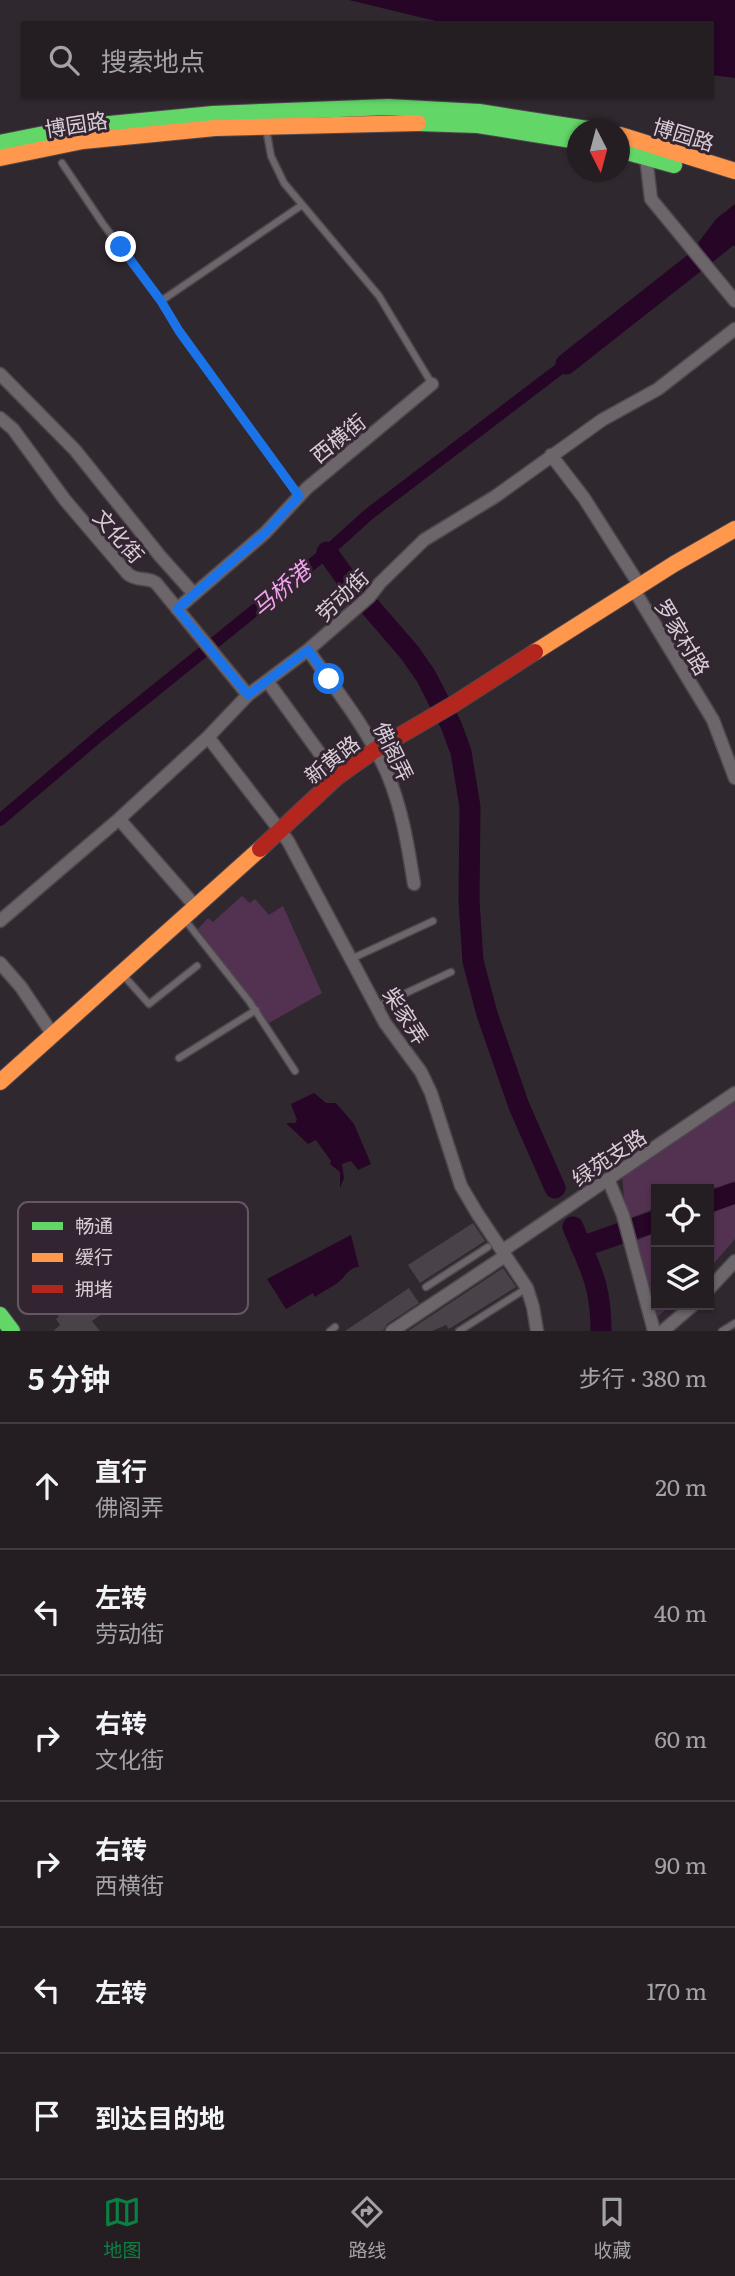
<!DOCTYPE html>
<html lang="zh">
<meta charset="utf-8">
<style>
:root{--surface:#241e23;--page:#302b30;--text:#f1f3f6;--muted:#a3a2a6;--line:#413c41;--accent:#0b8043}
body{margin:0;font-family:Literata,"Noto Sans SC",serif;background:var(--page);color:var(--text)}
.controls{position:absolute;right:21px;bottom:21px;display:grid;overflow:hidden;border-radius:0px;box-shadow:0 2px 5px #0004}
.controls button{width:63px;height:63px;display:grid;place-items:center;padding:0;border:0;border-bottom:2px solid var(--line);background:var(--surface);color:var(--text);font:35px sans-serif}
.compass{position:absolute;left:567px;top:119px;width:63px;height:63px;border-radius:50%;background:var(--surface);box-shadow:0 2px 5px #0004;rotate:174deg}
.stop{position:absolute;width:21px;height:21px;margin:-16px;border:5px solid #1a73e8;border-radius:50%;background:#fff}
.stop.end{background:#1a73e8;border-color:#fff;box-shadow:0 2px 7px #0008}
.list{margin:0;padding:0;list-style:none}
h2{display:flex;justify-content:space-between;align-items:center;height:91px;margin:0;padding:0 28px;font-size:30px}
h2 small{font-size:23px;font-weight:400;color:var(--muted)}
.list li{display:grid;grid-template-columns:46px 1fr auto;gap:21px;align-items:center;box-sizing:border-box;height:126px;padding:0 28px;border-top:2px solid var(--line)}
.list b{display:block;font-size:26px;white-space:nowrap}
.list p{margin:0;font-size:23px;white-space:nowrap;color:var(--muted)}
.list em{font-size:23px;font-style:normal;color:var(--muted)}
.icon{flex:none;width:38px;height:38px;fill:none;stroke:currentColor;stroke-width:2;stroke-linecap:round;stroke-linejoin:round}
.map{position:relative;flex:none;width:735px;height:1331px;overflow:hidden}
.search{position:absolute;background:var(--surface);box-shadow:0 2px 5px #0004;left:21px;right:21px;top:21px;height:77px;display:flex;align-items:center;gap:18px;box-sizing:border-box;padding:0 24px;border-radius:0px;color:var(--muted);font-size:26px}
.sheet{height:847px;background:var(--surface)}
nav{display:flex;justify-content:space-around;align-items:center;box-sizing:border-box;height:98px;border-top:2px solid var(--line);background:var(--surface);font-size:19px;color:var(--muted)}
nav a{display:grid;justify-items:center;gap:4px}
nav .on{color:var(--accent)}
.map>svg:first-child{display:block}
.green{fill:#533251}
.water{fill:#260526}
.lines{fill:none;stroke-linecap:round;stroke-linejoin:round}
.canal{stroke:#260526;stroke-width:12}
.river{stroke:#260526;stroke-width:21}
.building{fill:#494248}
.lane-casing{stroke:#4e464d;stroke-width:9}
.street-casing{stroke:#4e464d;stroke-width:15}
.fast-casing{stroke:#4e464d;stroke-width:18}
.slow-casing{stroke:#4e464d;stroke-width:18}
.jam-casing{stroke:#4e464d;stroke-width:18}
.lane{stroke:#6c656a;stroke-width:6}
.street{stroke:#6c656a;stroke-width:12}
.fast{stroke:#63d668;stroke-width:16}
.slow{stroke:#ff974d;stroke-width:16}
.jam{stroke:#b3261e;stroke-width:16}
.route{stroke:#1a73e8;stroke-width:9}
.labels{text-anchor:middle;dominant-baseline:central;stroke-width:6;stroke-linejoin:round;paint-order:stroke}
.street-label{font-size:21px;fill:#d8ced7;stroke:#332432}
.water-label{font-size:23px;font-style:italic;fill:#f2a3ed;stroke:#332432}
.key{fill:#332432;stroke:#655764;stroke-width:2}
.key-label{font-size:19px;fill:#d8ced7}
</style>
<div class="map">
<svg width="735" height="1331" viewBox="0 0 735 1331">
<rect width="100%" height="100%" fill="#30282f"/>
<!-- green -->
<path class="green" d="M 242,896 L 250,903 L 255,899 L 269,915 L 283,906 L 322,993 L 269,1023 L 198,929 L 208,918 L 213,922 Z
M 735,1099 L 735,1181 L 709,1190 L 656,1189 L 656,1208 L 630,1218 L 624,1199 L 622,1175 Z
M 735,1204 L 735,1239 L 709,1269 L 709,1214 Z
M 656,1233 L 656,1305 L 672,1305 L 658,1316 L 635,1241 Z"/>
<!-- water -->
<path class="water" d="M 349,0 L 735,0 L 735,78 L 712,75 L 712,23 L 444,23 Z
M 735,204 L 735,246 L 729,246 L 710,260 L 698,243 L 716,219 Z
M 314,1093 L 326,1103 L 336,1103 L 354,1124 L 371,1164 L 358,1170 L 351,1161 L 342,1164 L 344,1178 L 340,1188 L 340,1172 L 330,1164 L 331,1161 L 316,1140 L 308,1144 L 286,1123 L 295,1123 L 297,1120 L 291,1104 Z
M 351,1235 L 359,1267 C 351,1267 347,1273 342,1279 C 335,1286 323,1291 315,1297 L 313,1293 L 286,1309 L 267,1279 Z"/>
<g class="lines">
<!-- canal -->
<path class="canal" d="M 0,820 L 100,735 L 327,552 L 369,514 L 566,364"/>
<!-- river -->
<path class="river" d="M 566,364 L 735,231
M 327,552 L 347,580 L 410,653 L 426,676 L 451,725 L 461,752 L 470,807 L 469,901 L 473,961 L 487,1014 L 519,1106 L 555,1188
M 709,1202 L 735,1193
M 573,1227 C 590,1268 601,1284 601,1331
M 581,1247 L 656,1221"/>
</g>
<!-- building -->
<path class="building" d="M 473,1223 L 485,1241 L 420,1283 L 408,1265 Z
M 503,1268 L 516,1287 L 449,1329 L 446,1325 L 432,1331 L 408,1331 Z
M 61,1282 L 77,1304 L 96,1291 L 109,1309 L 92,1321 L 100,1331 L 53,1331 L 60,1325 L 56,1319 L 59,1317 L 42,1295 Z
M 409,1288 L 419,1303 L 387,1324 L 383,1331 L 345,1331 Z"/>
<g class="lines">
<!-- lane casing -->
<g class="lane-casing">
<path id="lane" d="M 266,128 L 271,156 L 284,183 L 379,296 L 432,384
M 62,163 L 103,224 L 161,301 L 302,205
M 161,301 L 179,331 L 299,496
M 185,920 L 249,1001 L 295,1071
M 351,959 L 433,921
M 124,976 L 149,1004 L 197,966
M 376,1007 L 451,972
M 179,1058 L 256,1010
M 426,1287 L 488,1247
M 330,1331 L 335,1327
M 459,1331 L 527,1288
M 722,1331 L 735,1323"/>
</g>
<!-- street casing -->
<g class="street-casing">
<path id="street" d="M 646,157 L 651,199 L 735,301
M 0,374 L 75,450 L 160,556 L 194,594
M 0,418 L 13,429 L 65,500 L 128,574 C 137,582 147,576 156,583 L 248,695
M 551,455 L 584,498 L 640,586
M 634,590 L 713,720 L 735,778
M 177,609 L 265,533 L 307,488 L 432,384
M 308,650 C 336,690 367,728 387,773 C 402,808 408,846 414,884
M 268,682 L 337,777
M 208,737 L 288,841 L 385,1023 L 421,1072 L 431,1093 L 461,1186 L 477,1213 L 527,1288 L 533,1307 L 537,1331
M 119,819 L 196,907
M 0,921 L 119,819 L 208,737 L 248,695 L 308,650 L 369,597 L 380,583 L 424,540 L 496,496 L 602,420 L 658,389 L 735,329
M 0,963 L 21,987 L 53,1035
M 608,1179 L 623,1215 L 654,1331
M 502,1251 L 735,1093
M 709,1289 L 735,1261
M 392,1331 L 505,1256
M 663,1331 L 693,1305"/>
</g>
<!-- fast casing -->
<g class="fast-casing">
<path id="fast" d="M 418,123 L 478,125 L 578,141
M 0,143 L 79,127 L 213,114 L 388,107 L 479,112 L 594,130
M 620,150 L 674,165
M 0,1315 L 12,1331"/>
</g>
<!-- slow casing -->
<g class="slow-casing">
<path id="slow" d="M 620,135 L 735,171
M 0,158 L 83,141 L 215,128 L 418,123
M 535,652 L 674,564 L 735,529
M 0,1082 L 260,849"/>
</g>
<!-- jam casing -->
<g class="jam-casing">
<path id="jam" d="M 260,849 L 337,777 L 375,750 L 454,704 L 535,652"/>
</g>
<!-- lane -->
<use href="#lane" class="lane"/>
<!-- street -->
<use href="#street" class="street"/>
<!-- fast -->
<use href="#fast" class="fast"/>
<!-- slow -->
<use href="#slow" class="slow"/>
<!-- jam -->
<use href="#jam" class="jam"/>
</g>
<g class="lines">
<!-- route -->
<path class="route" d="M 121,247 L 161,301 L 179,331 L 299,496 L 265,533 L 177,609 L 248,695 L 308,650 L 329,679"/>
</g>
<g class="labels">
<!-- street labels -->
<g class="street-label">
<text transform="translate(76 123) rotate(-9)">博园路</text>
<text transform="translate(684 133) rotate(17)">博园路</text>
<text transform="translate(337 437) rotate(-39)">西横街</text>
<text transform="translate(120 535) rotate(48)">文化街</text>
<text transform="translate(341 594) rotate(-44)">劳动街</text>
<text transform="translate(684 636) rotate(59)">罗家村路</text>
<text transform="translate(395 751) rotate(64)">佛阁弄</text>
<text transform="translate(331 758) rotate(-38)">新黄路</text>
<text transform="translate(407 1015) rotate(57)">柴家弄</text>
<text transform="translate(608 1156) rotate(-34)">绿苑支路</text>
</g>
<!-- water labels -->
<g class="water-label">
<text transform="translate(280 588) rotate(-40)">马桥港</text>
</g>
</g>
<!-- legend -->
<rect x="18" y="1202" width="230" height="112" rx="10" class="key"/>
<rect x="32" y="1222" width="31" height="8" fill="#63d668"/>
<rect x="32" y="1253" width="31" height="9" fill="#ff974d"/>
<rect x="32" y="1285" width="31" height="8" fill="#b3261e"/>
<g class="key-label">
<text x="75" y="1233">畅通</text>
<text x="75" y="1264">缓行</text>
<text x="75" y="1296">拥堵</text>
</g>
</svg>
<div class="controls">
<button><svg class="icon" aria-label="locate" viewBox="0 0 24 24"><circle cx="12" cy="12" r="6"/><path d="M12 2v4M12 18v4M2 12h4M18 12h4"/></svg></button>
<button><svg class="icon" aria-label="layers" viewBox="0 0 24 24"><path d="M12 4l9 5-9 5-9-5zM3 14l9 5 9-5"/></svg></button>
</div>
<svg class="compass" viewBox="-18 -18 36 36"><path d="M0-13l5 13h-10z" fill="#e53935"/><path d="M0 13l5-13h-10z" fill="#a3a2a6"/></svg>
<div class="stop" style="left:329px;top:679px"></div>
<div class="stop end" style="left:121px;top:247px"></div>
<div class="search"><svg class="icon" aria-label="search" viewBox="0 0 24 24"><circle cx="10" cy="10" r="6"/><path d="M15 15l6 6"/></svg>搜索地点</div>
</div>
<section class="sheet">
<h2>5 分钟<small>步行 · 380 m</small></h2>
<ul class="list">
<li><svg class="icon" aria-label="ahead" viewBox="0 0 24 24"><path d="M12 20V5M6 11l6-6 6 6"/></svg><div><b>直行</b><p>佛阁弄</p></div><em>20 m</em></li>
<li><svg class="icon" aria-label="left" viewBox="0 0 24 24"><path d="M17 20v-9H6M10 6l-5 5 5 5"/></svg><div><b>左转</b><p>劳动街</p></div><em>40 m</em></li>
<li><svg class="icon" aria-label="right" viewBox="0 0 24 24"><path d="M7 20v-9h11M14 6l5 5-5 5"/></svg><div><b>右转</b><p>文化街</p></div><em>60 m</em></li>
<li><svg class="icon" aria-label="right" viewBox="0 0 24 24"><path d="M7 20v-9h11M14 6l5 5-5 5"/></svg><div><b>右转</b><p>西横街</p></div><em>90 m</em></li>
<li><svg class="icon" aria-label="left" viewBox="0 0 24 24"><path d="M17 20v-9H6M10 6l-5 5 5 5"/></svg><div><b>左转</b></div><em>170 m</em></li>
<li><svg class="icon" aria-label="arrive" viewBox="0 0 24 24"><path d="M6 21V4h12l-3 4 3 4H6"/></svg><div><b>到达目的地</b></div></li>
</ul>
</section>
<nav>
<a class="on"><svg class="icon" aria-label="map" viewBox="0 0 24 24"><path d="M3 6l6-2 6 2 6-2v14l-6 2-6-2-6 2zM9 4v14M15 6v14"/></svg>地图</a>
<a><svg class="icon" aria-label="directions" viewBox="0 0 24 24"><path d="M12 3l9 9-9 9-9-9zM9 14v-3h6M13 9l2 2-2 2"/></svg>路线</a>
<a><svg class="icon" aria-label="saved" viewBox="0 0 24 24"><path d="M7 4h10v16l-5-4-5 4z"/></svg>收藏</a>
</nav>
